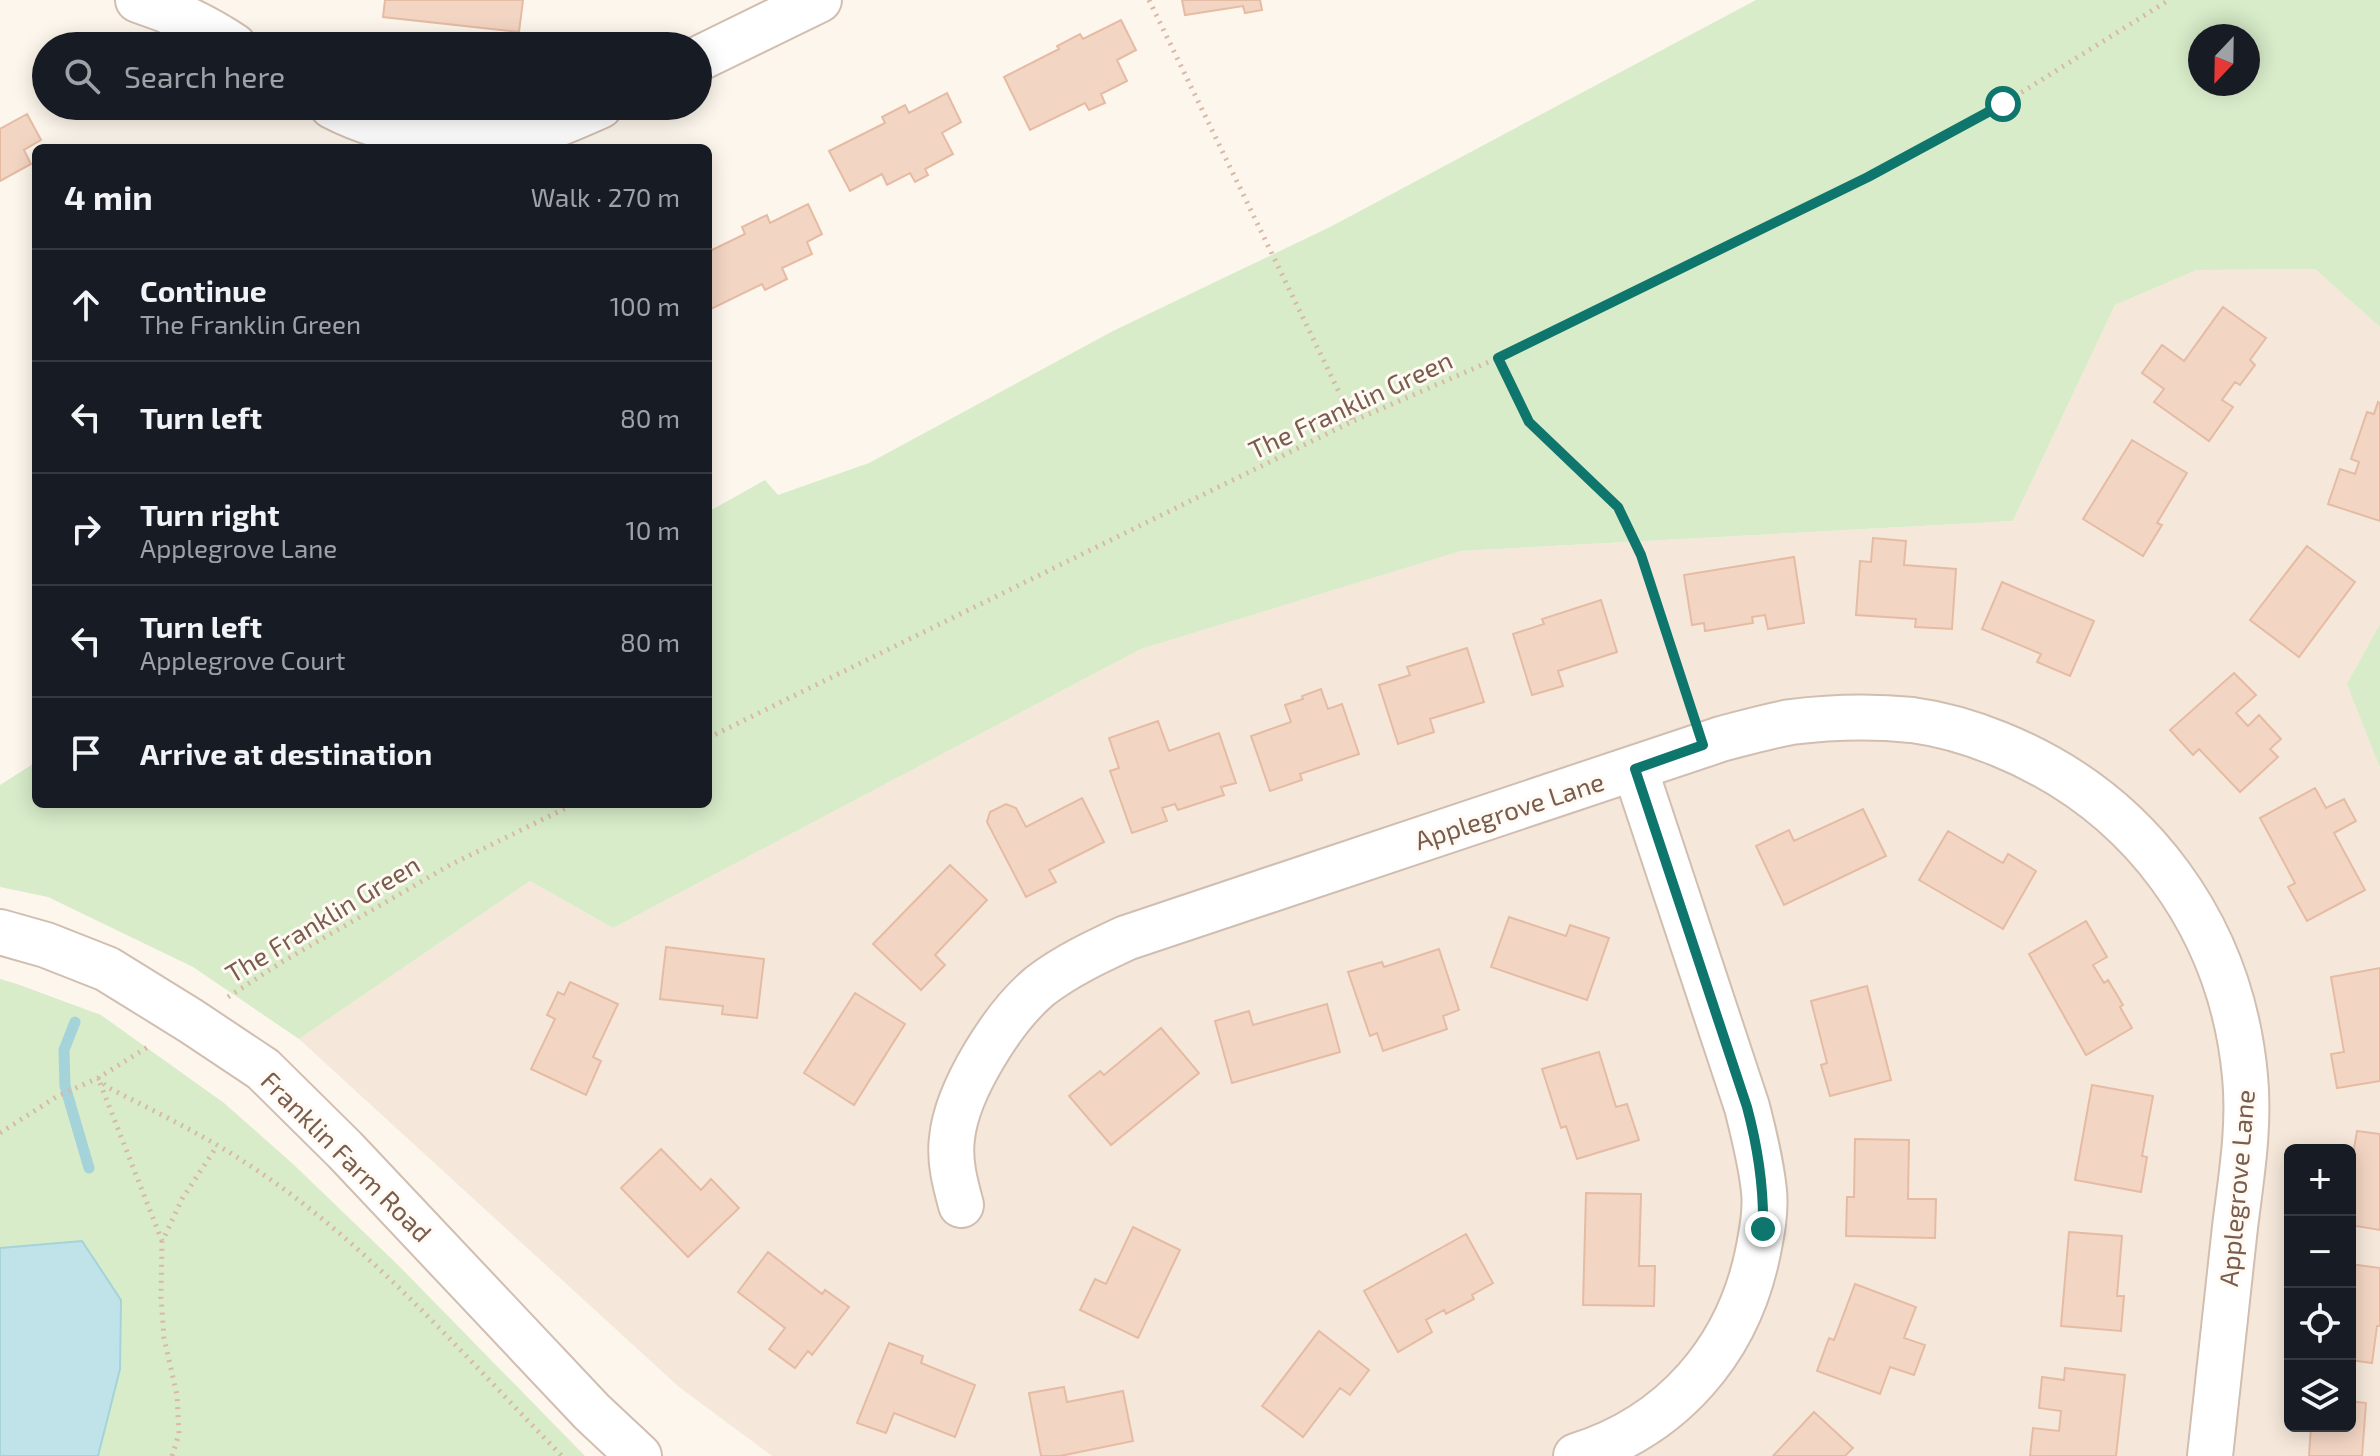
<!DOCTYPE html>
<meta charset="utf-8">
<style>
:root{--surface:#171b24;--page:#20242c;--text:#f1f3f6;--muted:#9ea1a6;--line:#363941}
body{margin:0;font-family:"Exo 2",sans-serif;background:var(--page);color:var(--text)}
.controls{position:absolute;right:24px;bottom:24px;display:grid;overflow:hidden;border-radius:12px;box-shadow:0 4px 20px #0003}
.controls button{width:72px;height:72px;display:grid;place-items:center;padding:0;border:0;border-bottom:2px solid var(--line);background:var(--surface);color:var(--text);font:40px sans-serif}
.compass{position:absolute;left:2188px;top:24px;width:72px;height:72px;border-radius:50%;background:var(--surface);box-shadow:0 4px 20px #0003;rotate:202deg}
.stop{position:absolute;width:24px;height:24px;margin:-18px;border:6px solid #0f766e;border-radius:50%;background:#fff}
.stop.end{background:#0f766e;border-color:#fff;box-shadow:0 2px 8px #0008}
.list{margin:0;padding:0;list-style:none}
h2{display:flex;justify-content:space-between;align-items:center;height:104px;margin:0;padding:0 32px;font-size:34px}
h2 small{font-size:26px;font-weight:400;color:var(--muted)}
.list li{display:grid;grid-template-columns:52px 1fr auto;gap:24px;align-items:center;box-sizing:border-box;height:112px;padding:0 32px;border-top:2px solid var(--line)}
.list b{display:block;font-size:30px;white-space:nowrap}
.list p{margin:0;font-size:26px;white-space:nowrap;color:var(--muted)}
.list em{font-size:26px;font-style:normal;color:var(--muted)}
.icon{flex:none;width:44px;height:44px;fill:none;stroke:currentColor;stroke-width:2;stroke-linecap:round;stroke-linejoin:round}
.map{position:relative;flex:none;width:2380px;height:1456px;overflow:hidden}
.search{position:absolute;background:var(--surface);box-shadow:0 4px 20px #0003;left:32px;top:32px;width:680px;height:88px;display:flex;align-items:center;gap:20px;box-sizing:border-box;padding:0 28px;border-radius:44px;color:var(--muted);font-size:30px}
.panel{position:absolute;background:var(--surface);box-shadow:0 4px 20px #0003;left:32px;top:144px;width:680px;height:664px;border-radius:12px}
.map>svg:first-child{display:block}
.residential{fill:#f5e8da;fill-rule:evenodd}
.green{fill:#d8ecc9;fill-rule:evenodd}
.water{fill:#bfe3e8;stroke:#a5d3da;stroke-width:2}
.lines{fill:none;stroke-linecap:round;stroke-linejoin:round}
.stream{stroke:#a5d3da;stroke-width:11}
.building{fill:#f3d5c3;stroke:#e6bba3;stroke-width:2}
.minor-casing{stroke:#d1beb0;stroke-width:48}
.path{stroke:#d9b8a5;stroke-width:5;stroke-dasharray:2 6;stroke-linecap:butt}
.minor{stroke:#fff;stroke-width:44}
.route{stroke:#0f766e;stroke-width:10}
.labels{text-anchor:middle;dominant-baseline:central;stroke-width:6;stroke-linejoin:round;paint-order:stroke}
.street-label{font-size:26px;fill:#7a5c4d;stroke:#fffaf3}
</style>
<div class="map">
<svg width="2380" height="1456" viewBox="0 0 2380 1456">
<rect width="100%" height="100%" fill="#fdf6ec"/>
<!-- residential -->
<path class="residential" d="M 2315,269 L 2380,327 L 2380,624 L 2348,684 L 2380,768 L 2380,1456 L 772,1456 L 679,1387 L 299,1039 L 530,881 L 613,928 L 1141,649 L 1461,551 L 2013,521 L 2115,305 L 2197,270 ZM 2290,1150 L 2350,1150 L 2350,1426 L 2290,1426 Z"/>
<!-- green -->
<path class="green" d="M 1756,0 L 2380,0 L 2380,327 L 2315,269 L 2197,270 L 2115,305 L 2013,521 L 1461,551 L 1141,649 L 613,928 L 530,881 L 299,1039 L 193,967 L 48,897 L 0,887 L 0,785 L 36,762 L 36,804 L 708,804 L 708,512 L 765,480 L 778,495 L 869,463 L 1113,331 L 1330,227 ZM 2248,36 L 2248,84 L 2200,84 L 2200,36 Z
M 2380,624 L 2380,768 L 2347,684 Z
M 0,979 L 17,984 L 101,1015 L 224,1103 L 293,1164 L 399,1266 L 585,1456 L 97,1456 L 82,1241 L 0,1248 Z"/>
<!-- water -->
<path class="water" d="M 82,1241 L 121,1300 L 120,1369 L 98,1456 L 0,1456 L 0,1248 Z"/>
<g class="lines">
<!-- stream -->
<path class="stream" d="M 75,1022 L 64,1050 L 65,1086 L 89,1168"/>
</g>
<!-- building -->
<path class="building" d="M 385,0 L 523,0 L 519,32 L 383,17 Z
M 1182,0 L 1260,0 L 1262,10 L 1245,13 L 1243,6 L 1185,15 Z
M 1121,20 L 1136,50 L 1117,60 L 1127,81 L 1101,94 L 1105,103 L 1089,110 L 1085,103 L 1030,130 L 1004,77 L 1059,49 L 1057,46 L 1080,34 L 1083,39 Z
M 947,93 L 961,122 L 942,133 L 953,154 L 925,169 L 928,175 L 915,182 L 910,173 L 887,185 L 882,174 L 850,191 L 829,151 L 885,123 L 882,117 L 905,105 L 909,113 Z
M 27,114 L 41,140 L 24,150 L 31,164 L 0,181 L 0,129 Z
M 808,204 L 822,234 L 807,242 L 812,254 L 782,268 L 787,279 L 765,290 L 762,284 L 711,309 L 708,304 L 708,252 L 745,234 L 742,227 L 767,215 L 770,223 Z
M 2223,307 L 2266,338 L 2250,360 L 2255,365 L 2240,385 L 2235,382 L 2222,400 L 2233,407 L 2209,441 L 2154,402 L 2164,389 L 2142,373 L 2162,345 L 2184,361 Z
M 2378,402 L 2380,403 L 2380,521 L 2328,504 L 2340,469 L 2355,474 L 2359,462 L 2351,459 L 2367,412 L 2374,414 Z
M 2132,440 L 2187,473 L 2157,523 L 2162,525 L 2143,556 L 2083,519 Z
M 1873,538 L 1906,541 L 1904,565 L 1956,569 L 1952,629 L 1915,627 L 1916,619 L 1856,615 L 1860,561 L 1871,562 Z
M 2307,546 L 2355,582 L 2299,657 L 2250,620 Z
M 1794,557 L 1804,623 L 1768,629 L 1765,615 L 1752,617 L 1753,623 L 1705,631 L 1704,623 L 1692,625 L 1684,575 Z
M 2002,582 L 2094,621 L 2070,676 L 2037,662 L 2041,654 L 1982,629 Z
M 1601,600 L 1617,652 L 1558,671 L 1563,686 L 1532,695 L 1513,634 L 1544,624 L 1542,619 Z
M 1467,648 L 1484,702 L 1430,719 L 1434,732 L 1398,744 L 1379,685 L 1410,675 L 1407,667 Z
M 2234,673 L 2256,695 L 2236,713 L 2248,726 L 2259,715 L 2281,739 L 2270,749 L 2278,757 L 2240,792 L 2199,749 L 2193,755 L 2170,730 Z
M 1321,689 L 1328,709 L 1342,704 L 1359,754 L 1300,774 L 1302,780 L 1270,791 L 1251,736 L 1291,722 L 1285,705 L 1303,699 L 1302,696 Z
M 1158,721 L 1169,751 L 1219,733 L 1236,783 L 1221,787 L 1224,795 L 1178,810 L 1175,804 L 1162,808 L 1167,821 L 1132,833 L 1110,771 L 1119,768 L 1109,738 Z
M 2315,788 L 2326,808 L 2344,799 L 2356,821 L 2334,833 L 2365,890 L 2307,921 L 2288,887 L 2295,883 L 2260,818 Z
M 1082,798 L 1104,842 L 1049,870 L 1056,882 L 1026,897 L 987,822 L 990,812 L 1006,804 L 1016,808 L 1026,827 Z
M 1863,809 L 1886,856 L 1784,905 L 1756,846 L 1789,830 L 1794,841 Z
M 1948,831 L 2003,863 L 2008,854 L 2036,871 L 2003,929 L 1919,880 Z
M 950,865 L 987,900 L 935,955 L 945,965 L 921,990 L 873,944 Z
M 1509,917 L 1566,936 L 1570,925 L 1609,938 L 1587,1000 L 1491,967 Z
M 2086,921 L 2107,957 L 2093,965 L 2104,983 L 2108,980 L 2123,1005 L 2120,1007 L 2132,1028 L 2086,1055 L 2029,954 Z
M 666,947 L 764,959 L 757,1018 L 722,1014 L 723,1006 L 660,999 Z
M 1439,949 L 1459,1010 L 1443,1016 L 1447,1029 L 1383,1051 L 1377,1033 L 1370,1036 L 1348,972 L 1382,962 L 1384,967 Z
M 2380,968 L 2380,1081 L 2337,1088 L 2331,1054 L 2344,1052 L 2331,977 Z
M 570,982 L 618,1004 L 593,1057 L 601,1061 L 586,1095 L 531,1069 L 555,1019 L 547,1015 L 558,992 L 564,995 Z
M 1867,986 L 1891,1080 L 1830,1096 L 1821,1065 L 1827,1063 L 1811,1001 Z
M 855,993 L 905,1024 L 854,1105 L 804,1073 Z
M 1327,1004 L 1340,1052 L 1232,1083 L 1215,1021 L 1249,1011 L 1253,1025 Z
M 1161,1028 L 1199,1073 L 1111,1145 L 1069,1096 L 1100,1071 L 1104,1075 Z
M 1599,1052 L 1616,1107 L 1627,1104 L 1639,1140 L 1577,1159 L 1566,1126 L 1561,1128 L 1542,1069 Z
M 2092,1085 L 2153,1096 L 2142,1156 L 2147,1157 L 2141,1192 L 2075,1180 Z
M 2357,1131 L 2380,1134 L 2380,1230 L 2350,1225 L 2350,1171 Z
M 1855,1139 L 1909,1140 L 1908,1199 L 1936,1199 L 1935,1238 L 1846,1236 L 1847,1197 L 1854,1197 Z
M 661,1149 L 701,1190 L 711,1179 L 739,1208 L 688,1257 L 621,1188 Z
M 1586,1193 L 1641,1194 L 1639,1266 L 1655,1266 L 1654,1306 L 1583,1305 Z
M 1133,1227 L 1180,1250 L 1138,1338 L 1080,1310 L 1095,1279 L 1106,1284 Z
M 2069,1232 L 2122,1236 L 2117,1296 L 2124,1296 L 2121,1331 L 2061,1326 Z
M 1466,1234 L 1493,1283 L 1472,1295 L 1474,1299 L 1446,1314 L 1444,1310 L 1426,1320 L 1432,1332 L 1398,1352 L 1364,1291 Z
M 768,1252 L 822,1294 L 825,1290 L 849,1307 L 812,1355 L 808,1351 L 795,1368 L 769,1349 L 785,1328 L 738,1292 Z
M 2350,1264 L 2380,1268 L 2380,1326 L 2377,1326 L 2372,1363 L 2350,1360 Z
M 1855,1284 L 1916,1307 L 1904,1338 L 1925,1345 L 1914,1375 L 1890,1367 L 1880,1394 L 1817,1371 L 1829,1338 L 1834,1340 Z
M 1319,1331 L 1369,1370 L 1350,1395 L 1340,1388 L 1303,1437 L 1262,1406 Z
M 889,1343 L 923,1356 L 921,1363 L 975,1385 L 955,1437 L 894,1413 L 886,1433 L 857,1423 Z
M 2065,1368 L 2125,1375 L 2116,1456 L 2030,1456 L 2033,1428 L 2059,1431 L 2061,1411 L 2039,1408 L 2042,1377 L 2064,1380 Z
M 1064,1387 L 1067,1402 L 1123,1391 L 1133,1441 L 1060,1456 L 1041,1456 L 1029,1393 Z
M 2350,1401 L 2366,1403 L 2362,1456 L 2309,1456 L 2311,1426 L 2350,1426 Z
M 1814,1412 L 1853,1448 L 1845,1456 L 1773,1456 Z"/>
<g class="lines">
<!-- minor casing -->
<g class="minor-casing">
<path id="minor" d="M 138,0 C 172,11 204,26 234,46
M 698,59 L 819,0
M 332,106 C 393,138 476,147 543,129 C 563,123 581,114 600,106
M 0,932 L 46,945 L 107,969 L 191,1021 L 263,1069 L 345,1150 L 592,1412 L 639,1456
M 961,1205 C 955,1183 949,1161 952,1138 C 957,1090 1003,1017 1040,986 C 1066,966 1096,952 1126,938 L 1721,739 C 1744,733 1768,726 1791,722 C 1831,717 1872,716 1912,720 C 1942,724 1972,733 1999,744 C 2140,801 2231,926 2245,1076 C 2250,1127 2241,1178 2235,1227 C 2227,1304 2218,1380 2210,1456
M 1576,1456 C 1672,1426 1738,1351 1758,1252 C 1762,1232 1766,1211 1764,1191 C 1761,1162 1754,1135 1747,1107 L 1635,769"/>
</g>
<!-- path -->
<path class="path" d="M 1149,0 L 1353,421
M 1498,358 L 1529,422 L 1618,507 L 1641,555 L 1690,707
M 708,738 L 1353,421 L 1498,358 L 1868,177 L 2003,104 L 2169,0
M 228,997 L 282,962 L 450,865 L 574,804
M 98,1078 L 107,1087 C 154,1111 202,1134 246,1163 C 367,1241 462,1354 562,1456
M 100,1083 L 162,1241
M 0,1133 L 56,1097 L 98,1078 L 151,1045
M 172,1456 L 179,1434 L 177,1395 L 164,1338 L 161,1297 L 162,1242 L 182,1199 L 217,1146"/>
<!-- minor -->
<use href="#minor" class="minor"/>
</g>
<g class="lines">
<!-- route -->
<path class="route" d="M 1763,1229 C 1764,1186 1758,1148 1747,1107 L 1635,769 L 1703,745 L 1641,555 L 1618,507 L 1529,422 L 1498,358 L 1868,177 L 2003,104"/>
</g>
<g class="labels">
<!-- street labels -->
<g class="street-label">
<text transform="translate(1350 404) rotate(-25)">The Franklin Green</text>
<text transform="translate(1509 810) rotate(-18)">Applegrove Lane</text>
<text transform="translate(322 918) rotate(-31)">The Franklin Green</text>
<text transform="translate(347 1156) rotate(45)">Franklin Farm Road</text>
<text transform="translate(2236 1188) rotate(-85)">Applegrove Lane</text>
</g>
</g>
</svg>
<div class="controls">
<button>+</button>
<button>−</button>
<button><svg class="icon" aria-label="locate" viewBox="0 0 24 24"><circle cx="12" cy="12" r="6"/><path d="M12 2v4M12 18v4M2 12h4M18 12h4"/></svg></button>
<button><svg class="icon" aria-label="layers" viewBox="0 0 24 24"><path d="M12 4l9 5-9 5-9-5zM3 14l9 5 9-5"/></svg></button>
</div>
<svg class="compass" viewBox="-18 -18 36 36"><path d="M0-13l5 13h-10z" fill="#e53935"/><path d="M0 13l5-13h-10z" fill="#9ea1a6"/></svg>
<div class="stop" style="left:2003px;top:104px"></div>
<div class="stop end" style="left:1763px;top:1229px"></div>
<div class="search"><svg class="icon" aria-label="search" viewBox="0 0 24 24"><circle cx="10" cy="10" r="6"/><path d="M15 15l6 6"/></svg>Search here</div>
<section class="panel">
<h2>4 min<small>Walk · 270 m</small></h2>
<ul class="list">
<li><svg class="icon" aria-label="ahead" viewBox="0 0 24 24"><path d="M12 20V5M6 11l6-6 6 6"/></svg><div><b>Continue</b><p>The Franklin Green</p></div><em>100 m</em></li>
<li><svg class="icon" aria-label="left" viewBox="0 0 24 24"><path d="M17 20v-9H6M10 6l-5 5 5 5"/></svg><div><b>Turn left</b></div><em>80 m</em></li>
<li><svg class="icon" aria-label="right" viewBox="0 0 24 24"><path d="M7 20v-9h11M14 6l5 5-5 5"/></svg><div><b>Turn right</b><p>Applegrove Lane</p></div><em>10 m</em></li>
<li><svg class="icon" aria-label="left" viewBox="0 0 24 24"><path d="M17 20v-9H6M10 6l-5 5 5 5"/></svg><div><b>Turn left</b><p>Applegrove Court</p></div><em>80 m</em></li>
<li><svg class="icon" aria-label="arrive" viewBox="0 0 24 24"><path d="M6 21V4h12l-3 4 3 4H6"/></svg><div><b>Arrive at destination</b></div></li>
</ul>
</section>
</div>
